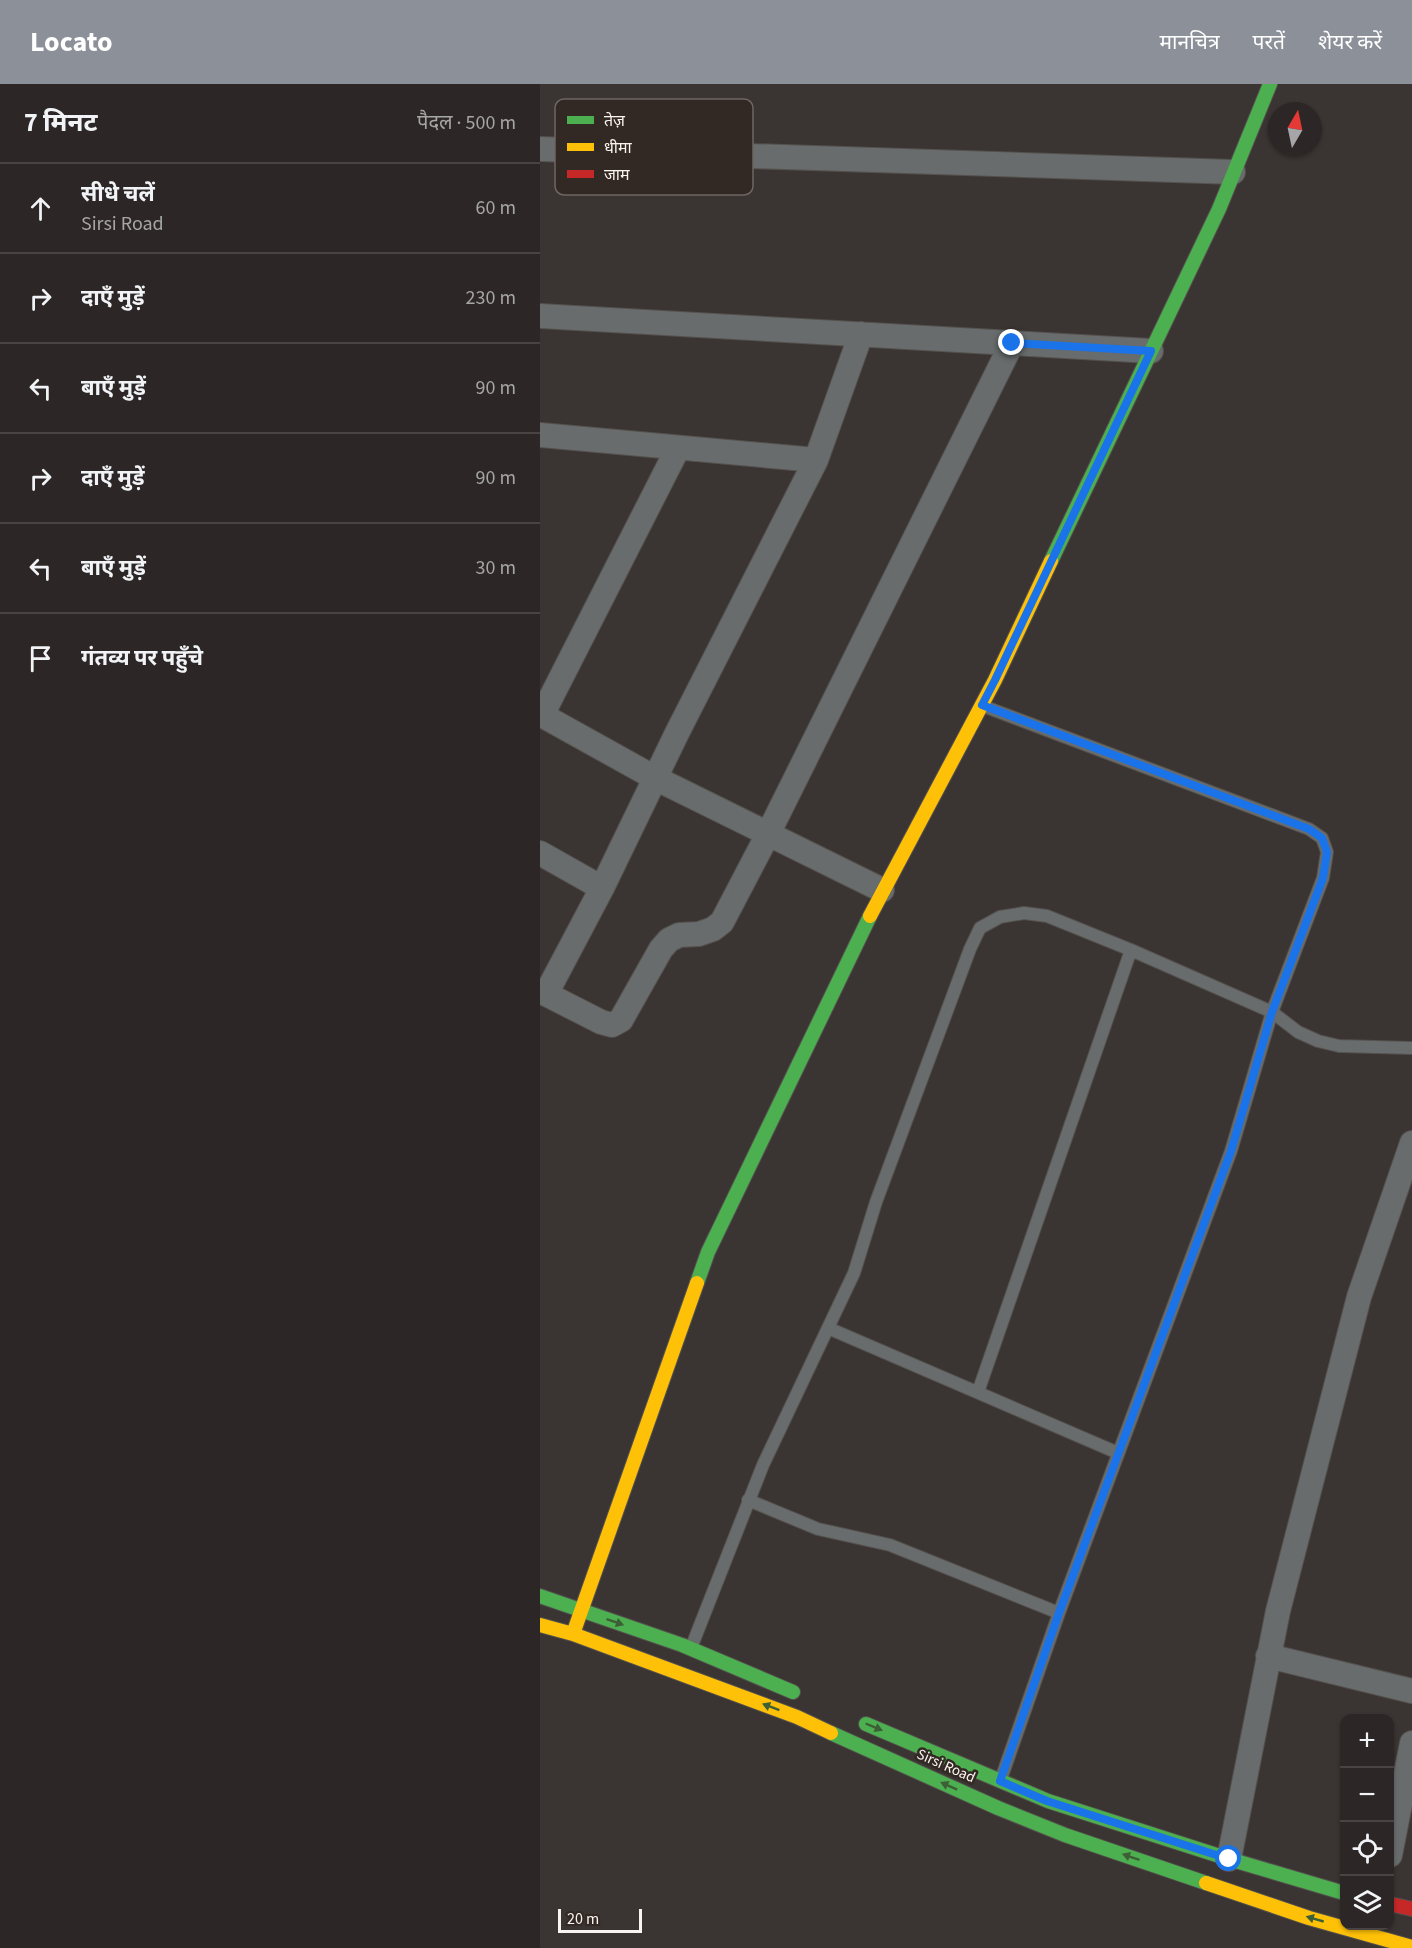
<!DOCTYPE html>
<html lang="hi">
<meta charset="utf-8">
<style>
:root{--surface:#2c2726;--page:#342f2e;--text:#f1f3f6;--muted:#a6a5a7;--line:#484443;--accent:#8c9099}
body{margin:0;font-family:"Source Sans 3","Noto Sans Devanagari",sans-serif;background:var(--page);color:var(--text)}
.controls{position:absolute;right:18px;bottom:18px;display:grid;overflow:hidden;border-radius:12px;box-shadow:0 2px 4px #0004}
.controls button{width:54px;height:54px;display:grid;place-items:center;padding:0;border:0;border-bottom:2px solid var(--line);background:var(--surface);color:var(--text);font:30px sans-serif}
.compass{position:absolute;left:728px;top:18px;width:54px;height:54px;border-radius:50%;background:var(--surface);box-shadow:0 2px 4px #0004;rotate:9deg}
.scale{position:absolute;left:18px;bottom:15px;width:84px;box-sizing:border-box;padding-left:6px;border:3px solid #faf3f0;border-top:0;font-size:16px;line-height:21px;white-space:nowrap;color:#faf3f0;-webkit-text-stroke:4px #332924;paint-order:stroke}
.stop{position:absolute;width:18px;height:18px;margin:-14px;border:4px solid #1a73e8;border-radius:50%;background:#fff}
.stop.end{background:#1a73e8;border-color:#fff;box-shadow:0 2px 6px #0008}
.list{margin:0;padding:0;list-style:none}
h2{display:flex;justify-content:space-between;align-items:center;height:78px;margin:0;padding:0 24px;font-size:26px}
h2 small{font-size:20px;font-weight:400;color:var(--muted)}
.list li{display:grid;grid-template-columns:39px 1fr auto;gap:18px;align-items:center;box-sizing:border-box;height:90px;padding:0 24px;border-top:2px solid var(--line)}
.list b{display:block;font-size:22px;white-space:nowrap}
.list p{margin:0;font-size:20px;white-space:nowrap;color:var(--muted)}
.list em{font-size:20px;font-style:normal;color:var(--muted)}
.icon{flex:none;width:33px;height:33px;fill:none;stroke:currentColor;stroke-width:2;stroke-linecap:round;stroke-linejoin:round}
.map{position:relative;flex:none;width:872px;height:1864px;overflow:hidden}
header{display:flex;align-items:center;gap:36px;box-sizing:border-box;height:84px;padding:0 30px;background:var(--accent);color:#fff}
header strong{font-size:28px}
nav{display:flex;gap:33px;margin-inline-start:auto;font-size:21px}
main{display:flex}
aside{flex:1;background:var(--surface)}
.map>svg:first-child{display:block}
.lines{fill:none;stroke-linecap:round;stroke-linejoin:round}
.lane-casing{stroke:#54504d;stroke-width:14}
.street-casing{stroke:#54504d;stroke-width:26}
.fast-casing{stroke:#54504d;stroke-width:16}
.slow-casing{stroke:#54504d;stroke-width:16}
.jam-casing{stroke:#54504d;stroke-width:16}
.lane{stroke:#686c6c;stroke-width:12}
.street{stroke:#686c6c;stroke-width:24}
.fast{stroke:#4caf50;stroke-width:14}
.slow{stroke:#ffc107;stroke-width:14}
.jam{stroke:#c62828;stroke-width:14}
.oneway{fill:#3d5f36}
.route{stroke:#1a73e8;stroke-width:8}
.labels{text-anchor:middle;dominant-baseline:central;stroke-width:5;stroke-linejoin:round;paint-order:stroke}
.street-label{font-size:15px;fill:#faf3f0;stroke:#332924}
.key{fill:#332924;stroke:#6f6661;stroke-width:1.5}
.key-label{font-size:16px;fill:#faf3f0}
</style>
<header>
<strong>Locato</strong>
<nav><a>मानचित्र</a><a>परतें</a><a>शेयर करें</a></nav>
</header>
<main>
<aside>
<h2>7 मिनट<small>पैदल · 500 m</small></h2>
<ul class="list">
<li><svg class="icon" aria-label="ahead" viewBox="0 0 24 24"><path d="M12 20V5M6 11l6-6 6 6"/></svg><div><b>सीधे चलें</b><p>Sirsi Road</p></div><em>60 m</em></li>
<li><svg class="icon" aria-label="right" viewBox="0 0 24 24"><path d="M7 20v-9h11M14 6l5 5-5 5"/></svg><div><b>दाएँ मुड़ें</b></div><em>230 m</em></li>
<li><svg class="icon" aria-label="left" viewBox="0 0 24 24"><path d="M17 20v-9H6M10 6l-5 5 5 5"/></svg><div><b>बाएँ मुड़ें</b></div><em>90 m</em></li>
<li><svg class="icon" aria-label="right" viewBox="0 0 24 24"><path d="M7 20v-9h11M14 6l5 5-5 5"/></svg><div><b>दाएँ मुड़ें</b></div><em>90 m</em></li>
<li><svg class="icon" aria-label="left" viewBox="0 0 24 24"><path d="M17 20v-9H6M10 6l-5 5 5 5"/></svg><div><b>बाएँ मुड़ें</b></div><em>30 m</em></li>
<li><svg class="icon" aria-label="arrive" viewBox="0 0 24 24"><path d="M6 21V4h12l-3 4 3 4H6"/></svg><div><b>गंतव्य पर पहुँचे</b></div></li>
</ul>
</aside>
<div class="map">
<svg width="872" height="1864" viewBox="0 0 872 1864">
<rect width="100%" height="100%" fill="#3a3432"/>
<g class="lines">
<!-- lane casing -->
<g class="lane-casing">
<path id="lane" d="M 443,622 L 769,745 L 782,754 L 787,768 L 783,794 L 732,928 L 691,1067 L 519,1529 L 461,1695
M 288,1244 L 578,1369
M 438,1308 L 591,866
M 208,1416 L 278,1445 L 350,1461 L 519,1529
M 151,1564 L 223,1381 L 314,1189 L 336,1118 L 430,865 L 440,844 L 460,833 L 484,829 L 507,832 L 591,866 L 732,928 L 758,948 L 778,957 L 799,962 L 872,964"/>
</g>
<!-- street casing -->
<g class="street-casing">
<path id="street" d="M 0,65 L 693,88
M 0,232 L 611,267
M 0,351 L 276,376 L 321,250
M 0,630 L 115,694 L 342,806
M 2,631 L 138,364
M 0,769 L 62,804
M 0,907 L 6,910 L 62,804 L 137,649 L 276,376
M 6,910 L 61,938 L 72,941 L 81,936 L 121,865 L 129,856 L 139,851 L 159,850 L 173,845 L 182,838 L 228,750 L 472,259
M 728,1572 L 872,1607
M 850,1771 L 872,1659
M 689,1775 L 738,1527 L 819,1213 L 872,1059"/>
</g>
<!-- fast casing -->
<g class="fast-casing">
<path id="fast" d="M 511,477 L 679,125 L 730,0
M 157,1199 L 168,1168 L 330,832
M 0,1512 L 142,1561 L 253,1608
M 326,1640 L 508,1717 L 689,1775 L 804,1809
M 291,1649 L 458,1724 L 525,1751 L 666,1799"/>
</g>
<!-- slow casing -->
<g class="slow-casing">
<path id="slow" d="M 330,832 L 455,596 L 511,477
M 0,1541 L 33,1550 L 257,1633 L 291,1649
M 33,1550 L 157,1199
M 666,1799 L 769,1834 L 872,1863"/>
</g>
<!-- jam casing -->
<g class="jam-casing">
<path id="jam" d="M 850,1820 L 872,1825"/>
</g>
<!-- lane -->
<use href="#lane" class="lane"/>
<!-- street -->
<use href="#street" class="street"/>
<!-- fast -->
<use href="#fast" class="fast"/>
<!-- slow -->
<use href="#slow" class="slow"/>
<!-- jam -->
<use href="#jam" class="jam"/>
</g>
<!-- one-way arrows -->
<defs><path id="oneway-solid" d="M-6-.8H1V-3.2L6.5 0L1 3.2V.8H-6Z" transform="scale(1.5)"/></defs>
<g class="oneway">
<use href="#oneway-solid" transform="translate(75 1538) rotate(19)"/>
<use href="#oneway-solid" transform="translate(231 1623) rotate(-159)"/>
<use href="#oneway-solid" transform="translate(334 1643) rotate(23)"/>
<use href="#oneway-solid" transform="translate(409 1702) rotate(-156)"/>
<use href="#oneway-solid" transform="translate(591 1773) rotate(-161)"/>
<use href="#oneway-solid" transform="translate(775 1835) rotate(-164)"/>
</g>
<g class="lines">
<!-- route -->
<path class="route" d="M 472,259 L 611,267 L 455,596 L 442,621 L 769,745 L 782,754 L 787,768 L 783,794 L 732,928 L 691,1067 L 519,1529 L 460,1697 L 507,1717 L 689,1775"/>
</g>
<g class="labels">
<!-- street labels -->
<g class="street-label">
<text transform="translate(406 1682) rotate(24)">Sirsi Road</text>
</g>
</g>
<!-- legend -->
<rect x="15" y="15" width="198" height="96" rx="9" class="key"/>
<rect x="27" y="32" width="27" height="8" fill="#4caf50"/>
<rect x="27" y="59" width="27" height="8" fill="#ffc107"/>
<rect x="27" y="86" width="27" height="8" fill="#c62828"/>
<g class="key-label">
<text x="64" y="42">तेज़</text>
<text x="64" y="69">धीमा</text>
<text x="64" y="96">जाम</text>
</g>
</svg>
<div class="controls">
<button>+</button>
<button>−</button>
<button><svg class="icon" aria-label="locate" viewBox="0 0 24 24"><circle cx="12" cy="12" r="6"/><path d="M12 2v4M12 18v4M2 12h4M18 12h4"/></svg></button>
<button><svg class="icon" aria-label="layers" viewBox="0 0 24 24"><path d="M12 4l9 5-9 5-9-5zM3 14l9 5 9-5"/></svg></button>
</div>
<svg class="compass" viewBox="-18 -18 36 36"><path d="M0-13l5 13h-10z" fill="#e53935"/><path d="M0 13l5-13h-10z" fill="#a6a5a7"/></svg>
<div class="scale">20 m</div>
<div class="stop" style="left:689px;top:1775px"></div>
<div class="stop end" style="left:472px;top:259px"></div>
</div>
</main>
